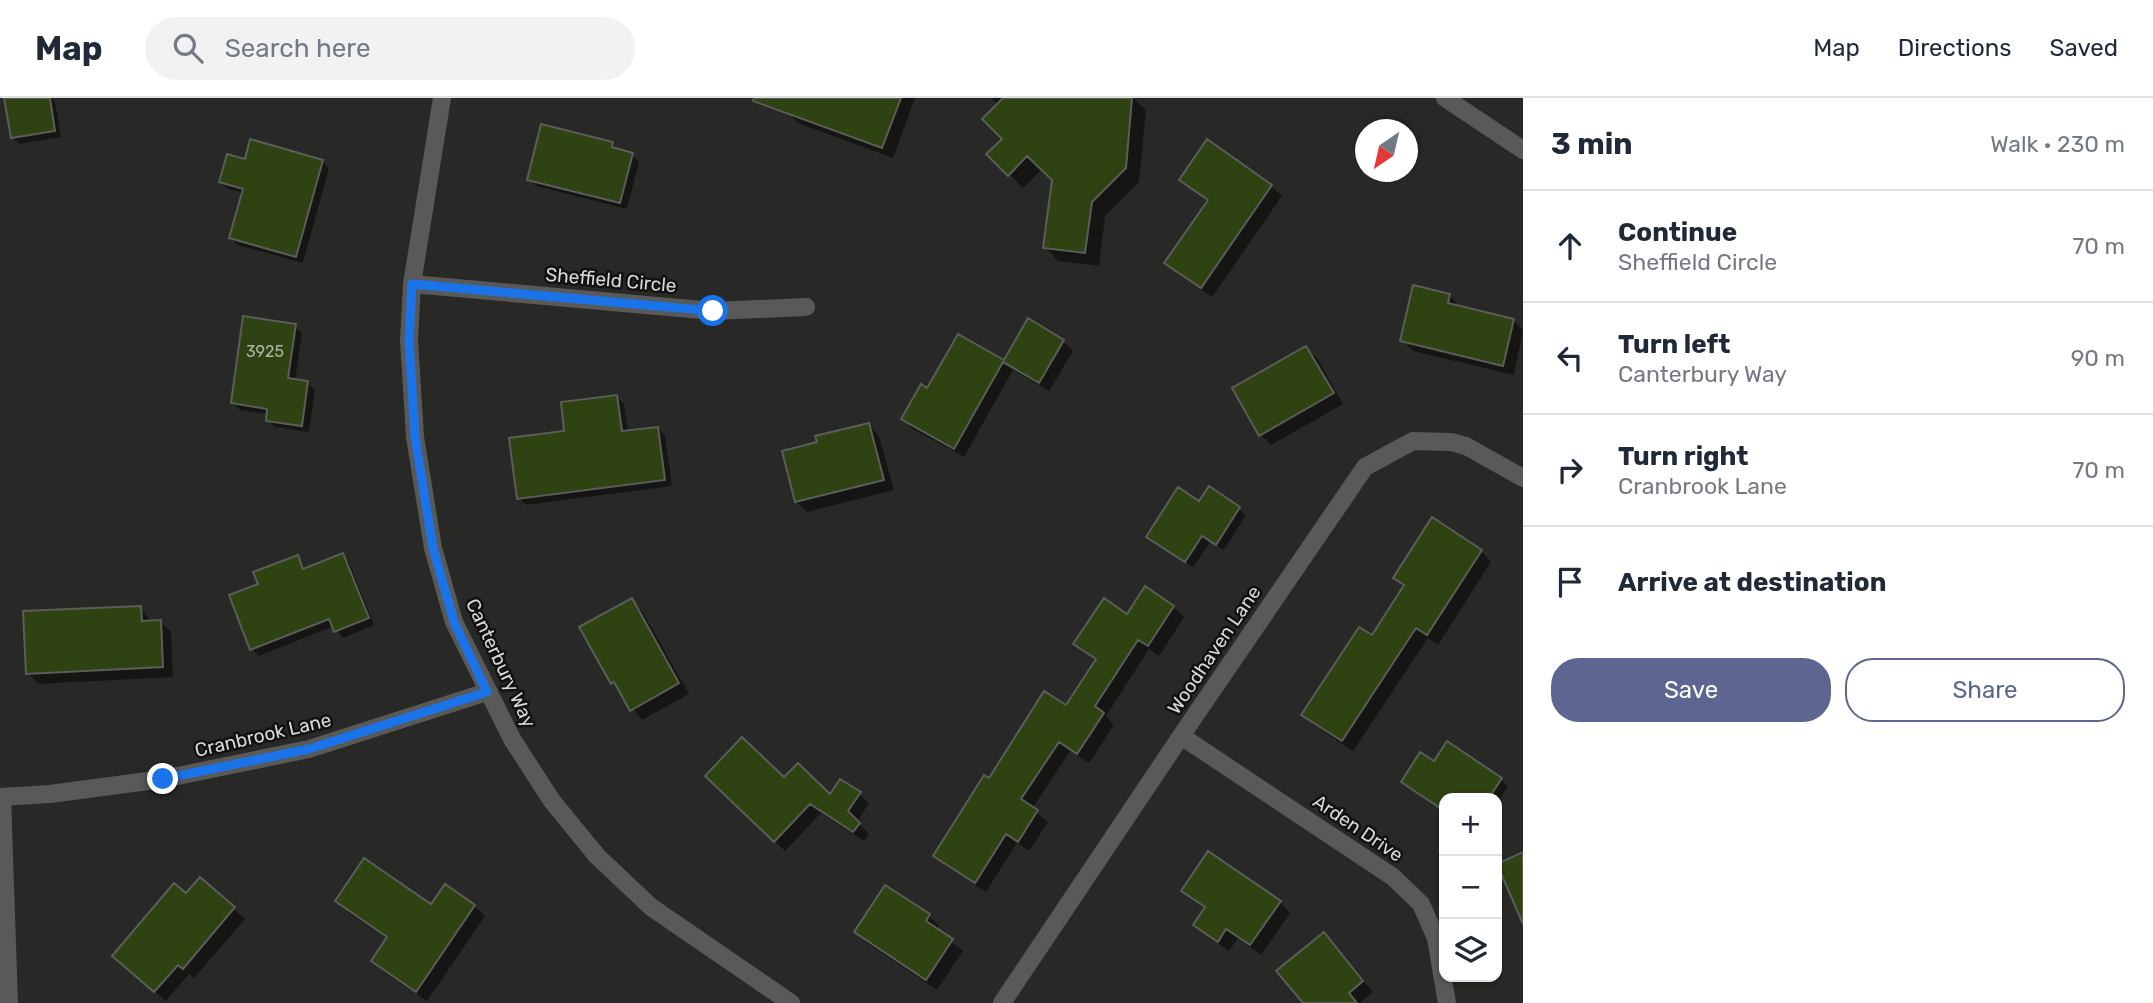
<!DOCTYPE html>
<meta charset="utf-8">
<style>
:root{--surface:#fff;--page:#f2f2f3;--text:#1f2937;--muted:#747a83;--line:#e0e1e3;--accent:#5c6690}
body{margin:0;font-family:Rubik,sans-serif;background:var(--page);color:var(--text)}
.controls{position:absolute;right:21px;bottom:21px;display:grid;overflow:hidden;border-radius:14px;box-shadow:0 2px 5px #0004}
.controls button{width:63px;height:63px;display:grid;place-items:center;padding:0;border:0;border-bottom:2px solid var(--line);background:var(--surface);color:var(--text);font:35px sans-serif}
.compass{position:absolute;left:1355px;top:21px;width:63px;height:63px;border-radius:50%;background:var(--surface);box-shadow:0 2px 5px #0004;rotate:214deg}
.stop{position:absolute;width:21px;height:21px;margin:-16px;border:5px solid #1a73e8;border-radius:50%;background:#fff}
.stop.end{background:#1a73e8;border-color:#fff;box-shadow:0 2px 7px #0008}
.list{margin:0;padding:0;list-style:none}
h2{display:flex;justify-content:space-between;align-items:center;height:91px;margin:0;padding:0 28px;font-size:30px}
h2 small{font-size:23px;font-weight:400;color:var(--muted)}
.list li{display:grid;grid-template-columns:46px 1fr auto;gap:21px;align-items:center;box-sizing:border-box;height:112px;padding:0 28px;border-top:2px solid var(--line)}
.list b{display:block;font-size:26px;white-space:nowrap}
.list p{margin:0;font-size:23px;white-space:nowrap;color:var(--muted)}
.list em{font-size:23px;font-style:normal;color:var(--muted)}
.actions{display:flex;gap:14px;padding:21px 28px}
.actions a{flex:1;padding:16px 0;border:2px solid var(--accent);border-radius:28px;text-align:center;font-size:24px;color:var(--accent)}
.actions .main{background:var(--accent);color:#fff}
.icon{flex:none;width:38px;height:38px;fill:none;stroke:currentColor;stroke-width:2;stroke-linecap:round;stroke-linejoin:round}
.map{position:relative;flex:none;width:1523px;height:905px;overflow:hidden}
header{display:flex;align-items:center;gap:42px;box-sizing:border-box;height:98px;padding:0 35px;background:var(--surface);border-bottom:2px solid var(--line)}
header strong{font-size:33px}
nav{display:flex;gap:38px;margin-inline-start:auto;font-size:24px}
.search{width:490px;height:63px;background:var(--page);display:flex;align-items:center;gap:18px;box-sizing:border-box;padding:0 24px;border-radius:38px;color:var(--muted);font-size:26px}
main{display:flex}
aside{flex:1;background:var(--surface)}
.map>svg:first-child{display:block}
.shadow{fill:#0007}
.building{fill:#2f4211;stroke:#5b5d5a;stroke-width:2}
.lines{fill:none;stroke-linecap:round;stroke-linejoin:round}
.minor{stroke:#595a57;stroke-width:18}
.tertiary{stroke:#595a57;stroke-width:18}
.route{stroke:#1a73e8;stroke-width:9}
.labels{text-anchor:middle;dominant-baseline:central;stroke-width:5;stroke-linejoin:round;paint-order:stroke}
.number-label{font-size:16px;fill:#aeb4a6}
.street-label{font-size:19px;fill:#d9dad8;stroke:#111110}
</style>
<header>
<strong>Map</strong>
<div class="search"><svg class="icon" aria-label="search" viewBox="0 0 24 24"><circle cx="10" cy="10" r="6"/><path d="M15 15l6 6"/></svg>Search here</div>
<nav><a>Map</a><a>Directions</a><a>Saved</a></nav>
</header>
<main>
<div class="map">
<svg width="1523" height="905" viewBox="0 0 1523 905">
<rect width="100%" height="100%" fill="#282926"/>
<!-- shadow -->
<path class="shadow" d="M 24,0 L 52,0 L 55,3 L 61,39 L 19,46 L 12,39 Z
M 793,0 L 915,0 L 893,60 L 798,25 L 788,14 Z
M 991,0 L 1133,0 L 1146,12 L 1139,84 L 1105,118 L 1099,168 L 1058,163 L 1045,149 L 1054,82 L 1042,71 L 1023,90 L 989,56 L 1004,41 L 998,7 Z
M 612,46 L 620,53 L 632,57 L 639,64 L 627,111 L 536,88 L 529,81 Z
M 246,63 L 322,63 L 329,70 L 303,165 L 238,147 L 231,140 L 244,95 L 228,91 L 221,84 Z
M 1181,81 L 1271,88 L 1282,98 L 1212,199 L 1177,175 L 1166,164 L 1208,104 Z
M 1450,198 L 1460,209 L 1513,222 L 1523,232 L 1514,277 L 1413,253 L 1402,242 Z
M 295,228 L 302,235 L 295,283 L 308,285 L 315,292 L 309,334 L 275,329 L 268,322 L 268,316 L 240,312 L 233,305 Z
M 959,238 L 1005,264 L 1063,243 L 1073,253 L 1049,293 L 1013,272 L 964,359 L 913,331 L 903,321 L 928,292 Z
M 1306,250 L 1317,260 L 1343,306 L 1271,347 L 1261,337 Z
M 617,299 L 624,306 L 628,334 L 658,330 L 665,338 L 672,388 L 526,407 L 519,400 L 566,335 Z
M 869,327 L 879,338 L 894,392 L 807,414 L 796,404 Z
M 1209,391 L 1246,417 L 1224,452 L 1210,444 L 1193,469 L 1148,438 L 1200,405 Z
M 1481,453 L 1491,464 L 1438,547 L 1428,540 L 1353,653 L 1314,627 L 1303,617 L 1373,540 L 1405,490 L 1395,480 Z
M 342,457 L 349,464 L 374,527 L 343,540 L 334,528 L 259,558 L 252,551 L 260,487 L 297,459 L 307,471 Z
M 631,502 L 642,513 L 689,596 L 642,622 L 613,585 Z
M 1173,509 L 1184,519 L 1159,558 L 1149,551 L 1106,618 L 1114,627 L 1089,665 L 1070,653 L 1032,711 L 1048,724 L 1029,753 L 1017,745 L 986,794 L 946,768 L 935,757 L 989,683 L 1067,610 L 1097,563 L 1076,545 L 1128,518 Z
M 140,510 L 151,524 L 160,523 L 171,534 L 173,579 L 39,586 L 28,575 Z
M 1434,665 L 1501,681 L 1508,688 L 1497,705 L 1497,700 L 1444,700 L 1444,711 L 1403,684 Z
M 707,678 L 784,682 L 830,699 L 859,695 L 869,705 L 857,724 L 869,736 L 864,743 L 821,715 L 785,753 Z
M 200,782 L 245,821 L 194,880 L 189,876 L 166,903 L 125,869 Z
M 1183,793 L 1280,804 L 1290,815 L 1261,857 L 1238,840 L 1229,853 L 1206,837 L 1195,827 L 1205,811 Z
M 338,803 L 432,808 L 474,808 L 485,818 L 427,903 L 384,874 L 373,863 L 388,841 L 348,814 Z
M 929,818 L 939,828 L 937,832 L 963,853 L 937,892 L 867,845 L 856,834 Z
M 1324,837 L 1373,894 L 1360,905 L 1306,905 Z"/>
<!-- building -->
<path class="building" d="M 4,0 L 50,0 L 55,33 L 11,40 Z
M 754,0 L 901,0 L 882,50 L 753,3 Z
M 1003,0 L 1132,0 L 1126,70 L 1092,104 L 1085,155 L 1043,150 L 1052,82 L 1027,58 L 1008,78 L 986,56 L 1002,41 L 982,21 Z
M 541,26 L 613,44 L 612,49 L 633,55 L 620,105 L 527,82 Z
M 250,41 L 323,62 L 296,159 L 229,140 L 243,91 L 219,84 L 227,56 L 245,61 Z
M 1207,41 L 1272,87 L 1201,190 L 1164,165 L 1208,102 L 1179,82 Z
M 1413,187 L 1450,196 L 1448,205 L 1514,221 L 1503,268 L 1400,243 Z
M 243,218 L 296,226 L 288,280 L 308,283 L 302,328 L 266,323 L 267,311 L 231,305 Z
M 1028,220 L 1064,242 L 1039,285 L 1003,264 L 954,351 L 901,321 L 921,286 L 927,290 L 958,236 L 1004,262 Z
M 1306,248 L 1334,295 L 1259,338 L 1232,290 Z
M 617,297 L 622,333 L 658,329 L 665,382 L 517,401 L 509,340 L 564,333 L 561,304 Z
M 869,325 L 884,382 L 795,404 L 782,353 L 817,344 L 815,338 Z
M 1209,388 L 1240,409 L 1216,447 L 1202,438 L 1185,464 L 1146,439 L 1178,389 L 1199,403 Z
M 1432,419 L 1482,452 L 1427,537 L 1416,530 L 1342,643 L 1301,617 L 1359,529 L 1372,537 L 1404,487 L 1393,480 Z
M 343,455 L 369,520 L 334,534 L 329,521 L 250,552 L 229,497 L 258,486 L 253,474 L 298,457 L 303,471 Z
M 1145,488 L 1174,508 L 1148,548 L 1138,542 L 1095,608 L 1104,615 L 1077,656 L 1059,644 L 1021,701 L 1038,712 L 1018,744 L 1006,736 L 975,785 L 933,758 L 984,677 L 989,680 L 1044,593 L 1066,607 L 1096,561 L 1073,546 L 1104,500 L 1127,516 Z
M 632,500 L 679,585 L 630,613 L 614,584 L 611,586 L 579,529 Z
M 141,508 L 142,523 L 161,522 L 163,569 L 26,576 L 23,513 Z
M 742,639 L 784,679 L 798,665 L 830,696 L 840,681 L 861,694 L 848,713 L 860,725 L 853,734 L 810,706 L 774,744 L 705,678 Z
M 1447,643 L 1502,680 L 1489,700 L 1444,700 L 1443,712 L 1401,684 L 1420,654 L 1434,663 Z
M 1208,753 L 1281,803 L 1250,847 L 1226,831 L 1218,844 L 1193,827 L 1205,809 L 1181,793 Z
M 1523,754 L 1523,826 L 1497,766 Z
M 364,760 L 431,806 L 445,786 L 475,807 L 416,894 L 371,863 L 387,839 L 335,803 Z
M 200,779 L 235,809 L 183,871 L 178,867 L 154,894 L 112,858 L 174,785 L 186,795 Z
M 885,787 L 930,816 L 926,823 L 953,841 L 926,882 L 854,834 Z
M 1324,834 L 1363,883 L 1349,895 L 1357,905 L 1303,905 L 1276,873 Z"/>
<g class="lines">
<!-- minor -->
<path class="minor" d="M 442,0 L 412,186 L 409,242 L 415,339 L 433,450 L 454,524 L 512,641 L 552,703 L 597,758 L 651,809 L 791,905
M 412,186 L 713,213 L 806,209
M 1181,638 L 1393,779 L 1421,806 L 1436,840 L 1447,905
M 0,699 L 50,696 L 163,681 L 309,651 L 487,594
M 2,699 L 9,905
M 1002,905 L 1181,638 L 1365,369 L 1413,343 L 1451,344 L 1466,348 L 1523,380"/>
<!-- tertiary -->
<path class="tertiary" d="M 1445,0 L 1523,52"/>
</g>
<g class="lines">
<!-- route -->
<path class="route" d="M 163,681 L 309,651 L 487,594 L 454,524 L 433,450 L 415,339 L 409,242 L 412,186 L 713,213"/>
</g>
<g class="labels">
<!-- number labels -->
<g class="number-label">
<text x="265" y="253">3925</text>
</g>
<!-- street labels -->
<g class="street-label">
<text transform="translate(611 182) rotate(5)">Sheffield Circle</text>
<text transform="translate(1214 552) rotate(-56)">Woodhaven Lane</text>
<text transform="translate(501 565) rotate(65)">Canterbury Way</text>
<text transform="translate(263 637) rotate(-13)">Cranbrook Lane</text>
<text transform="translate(1358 730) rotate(34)">Arden Drive</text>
</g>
</g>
</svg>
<div class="controls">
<button>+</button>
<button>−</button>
<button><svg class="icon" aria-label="layers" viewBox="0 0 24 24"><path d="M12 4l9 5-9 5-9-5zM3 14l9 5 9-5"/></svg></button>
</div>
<svg class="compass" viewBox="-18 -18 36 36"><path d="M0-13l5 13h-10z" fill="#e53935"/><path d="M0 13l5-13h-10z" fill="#747a83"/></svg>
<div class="stop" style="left:713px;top:213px"></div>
<div class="stop end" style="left:163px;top:681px"></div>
</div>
<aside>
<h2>3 min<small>Walk · 230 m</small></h2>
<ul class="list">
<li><svg class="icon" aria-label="ahead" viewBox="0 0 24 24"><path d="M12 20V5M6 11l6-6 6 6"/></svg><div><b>Continue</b><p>Sheffield Circle</p></div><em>70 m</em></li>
<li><svg class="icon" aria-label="left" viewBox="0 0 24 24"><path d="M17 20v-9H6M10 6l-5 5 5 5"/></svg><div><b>Turn left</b><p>Canterbury Way</p></div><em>90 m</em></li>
<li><svg class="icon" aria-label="right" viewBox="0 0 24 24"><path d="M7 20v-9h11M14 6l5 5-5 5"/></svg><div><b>Turn right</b><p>Cranbrook Lane</p></div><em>70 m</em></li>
<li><svg class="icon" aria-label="arrive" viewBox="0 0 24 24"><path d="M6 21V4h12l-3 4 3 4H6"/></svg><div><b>Arrive at destination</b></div></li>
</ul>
<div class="actions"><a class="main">Save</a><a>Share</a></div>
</aside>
</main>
